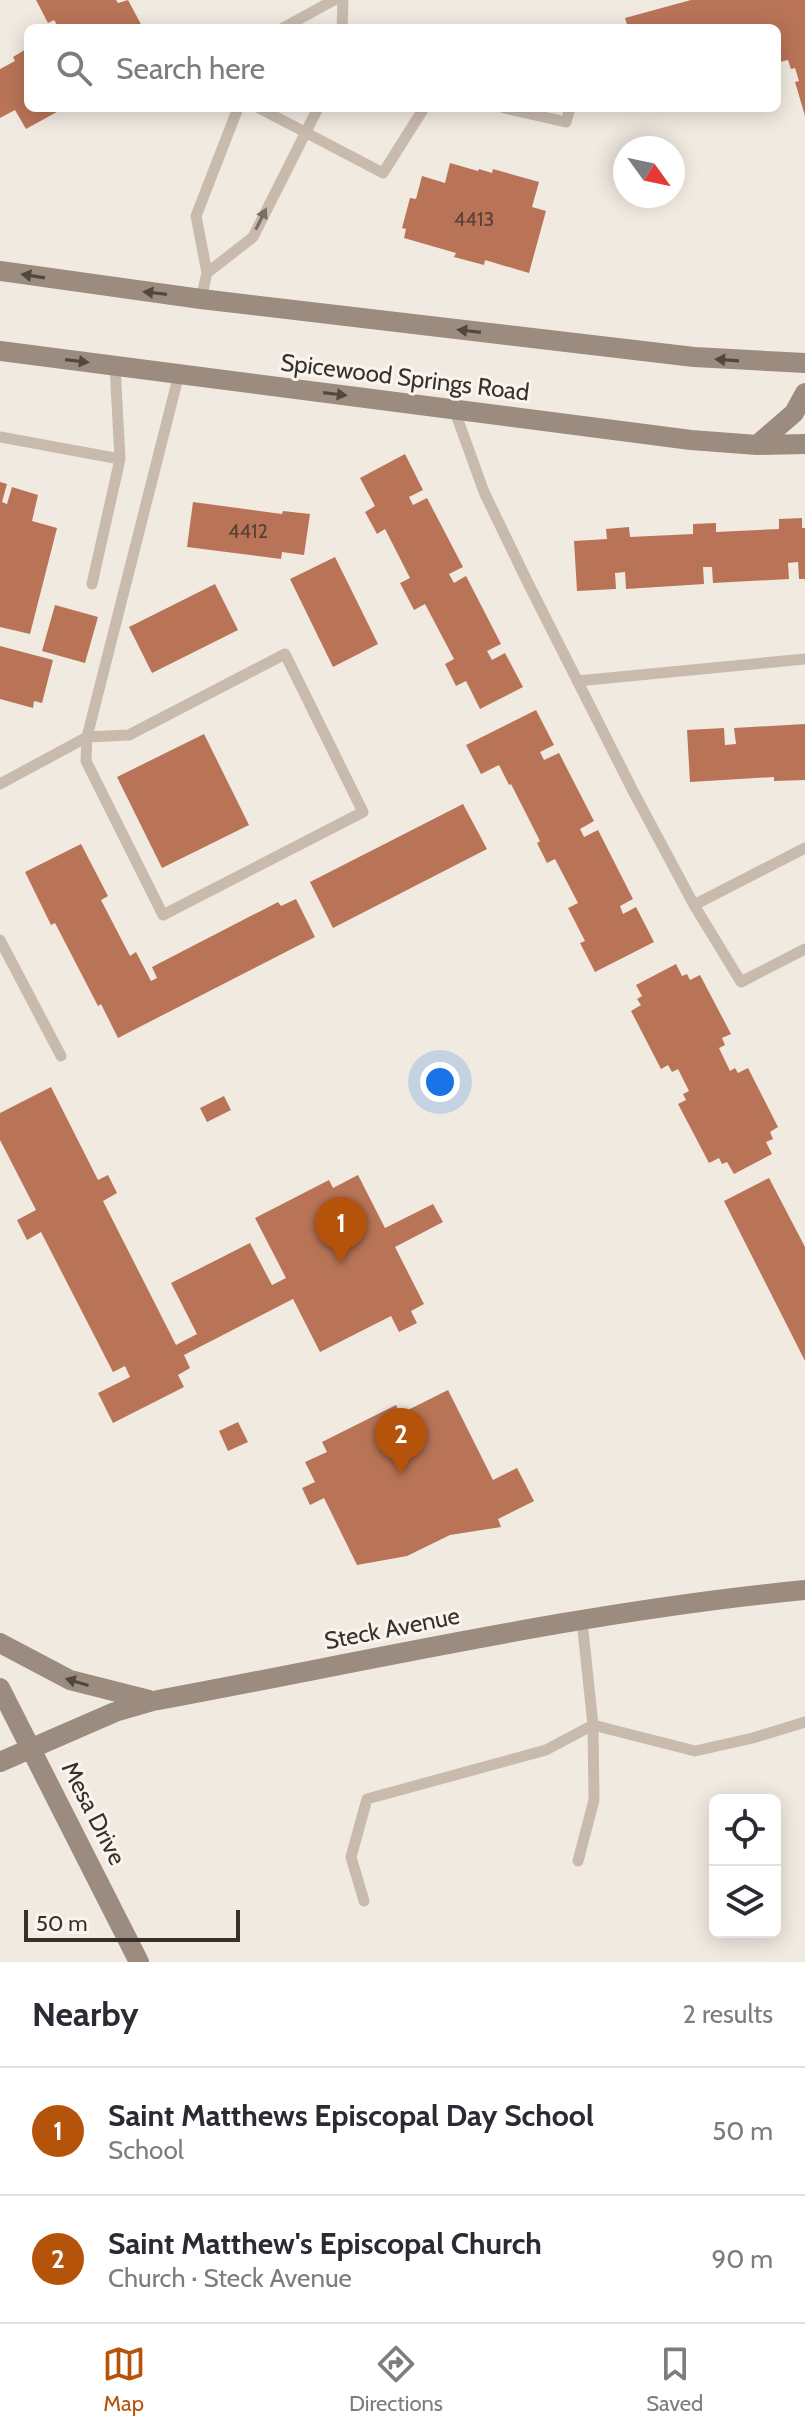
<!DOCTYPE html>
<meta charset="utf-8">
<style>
:root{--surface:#fff;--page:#f7f7f7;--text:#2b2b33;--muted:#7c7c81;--line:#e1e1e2;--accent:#b45309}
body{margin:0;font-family:Cabin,sans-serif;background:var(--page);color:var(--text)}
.controls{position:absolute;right:24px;bottom:24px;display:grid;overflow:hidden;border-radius:12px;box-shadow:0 4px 20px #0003}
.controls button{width:72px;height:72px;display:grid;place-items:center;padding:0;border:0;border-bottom:2px solid var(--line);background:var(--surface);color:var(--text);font:40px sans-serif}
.compass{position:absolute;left:613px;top:136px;width:72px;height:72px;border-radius:50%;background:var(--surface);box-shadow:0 4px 20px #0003;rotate:123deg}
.scale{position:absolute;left:24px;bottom:20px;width:216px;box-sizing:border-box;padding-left:8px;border:4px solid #37302c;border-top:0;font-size:22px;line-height:28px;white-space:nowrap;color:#37302c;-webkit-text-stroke:6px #f9f4ed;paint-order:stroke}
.you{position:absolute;left:440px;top:1082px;width:28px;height:28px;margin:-20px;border:6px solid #fff;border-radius:50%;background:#1a73e8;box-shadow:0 0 0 12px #1a73e833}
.badge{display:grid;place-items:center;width:52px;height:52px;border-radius:50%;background:var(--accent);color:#fff;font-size:26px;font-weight:700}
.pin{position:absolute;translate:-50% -66px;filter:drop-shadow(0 2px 4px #0008)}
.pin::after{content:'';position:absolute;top:42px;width:28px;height:24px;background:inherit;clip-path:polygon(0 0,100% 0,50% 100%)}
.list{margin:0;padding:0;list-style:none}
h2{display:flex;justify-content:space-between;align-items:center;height:104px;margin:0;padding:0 32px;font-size:34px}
h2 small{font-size:26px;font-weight:400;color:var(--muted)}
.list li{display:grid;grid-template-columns:52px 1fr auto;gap:24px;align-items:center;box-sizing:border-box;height:128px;padding:0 32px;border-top:2px solid var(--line)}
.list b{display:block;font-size:30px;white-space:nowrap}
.list p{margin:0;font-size:26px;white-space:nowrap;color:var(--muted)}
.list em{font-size:26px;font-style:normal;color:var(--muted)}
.icon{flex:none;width:44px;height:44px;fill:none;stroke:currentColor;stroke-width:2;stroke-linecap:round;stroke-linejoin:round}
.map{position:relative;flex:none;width:805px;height:1962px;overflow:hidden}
.search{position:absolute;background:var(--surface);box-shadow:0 4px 20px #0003;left:24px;right:24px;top:24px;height:88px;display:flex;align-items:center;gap:20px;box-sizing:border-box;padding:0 28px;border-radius:12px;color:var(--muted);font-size:30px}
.sheet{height:360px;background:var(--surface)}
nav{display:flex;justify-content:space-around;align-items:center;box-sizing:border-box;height:112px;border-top:2px solid var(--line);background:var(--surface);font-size:22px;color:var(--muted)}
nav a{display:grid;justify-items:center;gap:4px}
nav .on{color:var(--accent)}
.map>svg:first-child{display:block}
.building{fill:#b97457}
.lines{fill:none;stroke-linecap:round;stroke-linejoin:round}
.lane{stroke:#c8bbae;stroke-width:11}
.secondary{stroke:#9c8b7f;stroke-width:20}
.oneway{fill:#786f66}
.oneway2{fill:#504741}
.labels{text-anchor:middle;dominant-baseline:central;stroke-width:6;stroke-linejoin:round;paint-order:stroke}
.number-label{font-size:20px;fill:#584137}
.street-label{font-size:24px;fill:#37302c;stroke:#f9f4ed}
</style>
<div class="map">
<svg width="805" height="1962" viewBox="0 0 805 1962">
<rect width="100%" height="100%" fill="#f1eae1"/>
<!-- building -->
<path class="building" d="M 36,0 L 116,0 L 118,3 L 128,0 L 143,28 L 59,28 L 54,20 L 48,23 Z
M 691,0 L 805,0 L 805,116 L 795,82 L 799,81 L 795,68 L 791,69 L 788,60 L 780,62 L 777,59 L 777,28 L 628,28 L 625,18 Z
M 28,48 L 28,108 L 64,108 L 26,129 L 15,110 L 0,118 L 0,69 L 15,61 L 13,57 Z
M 450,163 L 478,171 L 479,169 L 492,173 L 493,169 L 539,182 L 532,207 L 546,211 L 529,273 L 485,260 L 484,265 L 454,257 L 456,253 L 404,238 L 406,229 L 402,228 L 410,198 L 416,199 L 422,176 L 445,183 Z
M 405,454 L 423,490 L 409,497 L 413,505 L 427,498 L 463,567 L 449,574 L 454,583 L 466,576 L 501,644 L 487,651 L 492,660 L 505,653 L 523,687 L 480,709 L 466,681 L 456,686 L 445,664 L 454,659 L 425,604 L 414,610 L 400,583 L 410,578 L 385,529 L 377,534 L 365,512 L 375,506 L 360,478 Z
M 0,482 L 7,484 L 2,502 L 7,504 L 12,487 L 38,495 L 32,521 L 57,528 L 30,634 L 0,627 Z
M 193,502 L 282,514 L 283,511 L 310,514 L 304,555 L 282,552 L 281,559 L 187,547 Z
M 802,518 L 802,528 L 805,528 L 805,579 L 799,579 L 798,562 L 788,563 L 789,579 L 713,583 L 712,567 L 703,567 L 704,584 L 626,589 L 625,572 L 615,573 L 616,589 L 577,591 L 574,541 L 607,539 L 606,529 L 629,527 L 630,537 L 693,534 L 693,524 L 716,523 L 716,532 L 779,529 L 779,519 Z
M 335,557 L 378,644 L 333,667 L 290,579 Z
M 215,584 L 238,630 L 152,673 L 129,627 Z
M 55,605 L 98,617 L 85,663 L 42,651 Z
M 0,646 L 53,660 L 42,703 L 34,701 L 33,708 L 0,699 Z
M 536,710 L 554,745 L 540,752 L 544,760 L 559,753 L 594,821 L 580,829 L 584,837 L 598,830 L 633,899 L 620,906 L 623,914 L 636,907 L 654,942 L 595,972 L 580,943 L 585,941 L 568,908 L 578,903 L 555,859 L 547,863 L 537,843 L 540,841 L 511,784 L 509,785 L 499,765 L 481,774 L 466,745 Z
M 805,724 L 805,780 L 774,781 L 774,777 L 690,782 L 687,730 L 724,728 L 725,745 L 736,744 L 734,728 Z
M 204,734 L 249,825 L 162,868 L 117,777 Z
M 463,804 L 487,849 L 333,928 L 310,882 Z
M 81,844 L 108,896 L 101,900 L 130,956 L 136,952 L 151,981 L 157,978 L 152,967 L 278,902 L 281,906 L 296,899 L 315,937 L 118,1038 L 101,1004 L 98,1006 L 55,923 L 51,925 L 25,872 Z
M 676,964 L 682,976 L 687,974 L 690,980 L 700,975 L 731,1034 L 722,1038 L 725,1045 L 719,1048 L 730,1071 L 735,1068 L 738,1073 L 748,1068 L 778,1127 L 770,1132 L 773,1139 L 766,1142 L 772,1154 L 734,1174 L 727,1162 L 722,1164 L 719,1158 L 709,1163 L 678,1104 L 686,1100 L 683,1094 L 689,1091 L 678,1069 L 672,1072 L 668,1065 L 661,1069 L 631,1011 L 641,1005 L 637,999 L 642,996 L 636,985 Z
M 51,1087 L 98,1180 L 108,1175 L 117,1193 L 103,1201 L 176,1345 L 197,1334 L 171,1283 L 250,1243 L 272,1285 L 286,1278 L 255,1218 L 329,1180 L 333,1188 L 358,1175 L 385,1228 L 433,1204 L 443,1222 L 395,1247 L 424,1304 L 411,1311 L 417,1323 L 399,1332 L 391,1316 L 320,1352 L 293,1299 L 184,1355 L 190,1368 L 178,1375 L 184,1387 L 113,1423 L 98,1393 L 130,1377 L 125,1366 L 113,1372 L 41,1232 L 27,1240 L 17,1220 L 36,1210 L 0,1140 L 0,1113 Z
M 224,1096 L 231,1110 L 207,1122 L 200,1108 Z
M 769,1178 L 805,1247 L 805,1361 L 724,1201 Z
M 448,1390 L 493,1480 L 517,1468 L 534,1501 L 498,1519 L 501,1527 L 450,1535 L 407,1556 L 357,1565 L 324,1498 L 310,1505 L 302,1488 L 315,1482 L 305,1462 L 327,1452 L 322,1442 L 396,1405 L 400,1414 Z
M 238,1422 L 248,1442 L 228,1451 L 219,1431 Z"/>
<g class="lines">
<!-- lane -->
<path class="lane" d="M 283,28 L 334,0
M 342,28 L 343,0
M 259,108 L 383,173 L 424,108
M 504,108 L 566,122 L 570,108
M 207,273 L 253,237 L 318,108
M 201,299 L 207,273 L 196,216 L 238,108
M 454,409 L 484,492 L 527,581 L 633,791 L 694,905 L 741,982 L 805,949
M 0,437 L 120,459
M 92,584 L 120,459 L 115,366
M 285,654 L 363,812 L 163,915 L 86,761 L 87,737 L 129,735 Z
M 577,681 L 805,659
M 0,784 L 87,737 L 179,374
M 694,905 L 805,848
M 0,940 L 61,1056
M 578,1861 L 594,1800 L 593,1725 L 582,1621
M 364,1901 L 351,1857 L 367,1799 L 546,1750 L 593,1725 L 695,1751 L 753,1738 L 805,1722"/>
<!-- secondary -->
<path class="secondary" d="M 0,271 L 201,299 L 694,357 L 805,363
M 0,351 L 691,440 L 757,445 L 805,444
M 757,445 L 794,413 L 805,393
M 0,1643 L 70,1680 L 149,1700
M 0,1688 L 139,1962
M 0,1762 L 115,1712 L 153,1701 C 369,1661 585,1611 805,1590"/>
</g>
<!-- one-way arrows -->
<defs><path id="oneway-solid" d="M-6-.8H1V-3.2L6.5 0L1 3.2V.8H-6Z" transform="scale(2)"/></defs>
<use class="oneway" href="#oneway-solid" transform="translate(261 219) rotate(-64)"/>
<g class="oneway2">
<use href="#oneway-solid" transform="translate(33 276) rotate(-171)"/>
<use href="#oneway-solid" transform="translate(155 293) rotate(-173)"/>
<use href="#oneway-solid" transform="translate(469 331) rotate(-173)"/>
<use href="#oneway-solid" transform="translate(727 360) rotate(-176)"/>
<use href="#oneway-solid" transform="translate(77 361) rotate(7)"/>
<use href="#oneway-solid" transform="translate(335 394) rotate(7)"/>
<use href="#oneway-solid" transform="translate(77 1682) rotate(-163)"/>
</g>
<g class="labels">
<!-- number labels -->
<g class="number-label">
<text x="474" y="219">4413</text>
<text x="248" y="531">4412</text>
</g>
<!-- street labels -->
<g class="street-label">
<text transform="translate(405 377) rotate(7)">Spicewood Springs Road</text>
<text transform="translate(392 1628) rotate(-11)">Steck Avenue</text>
<text transform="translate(94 1813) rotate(63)">Mesa Drive</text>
</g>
</g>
</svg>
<div class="controls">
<button><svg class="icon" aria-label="locate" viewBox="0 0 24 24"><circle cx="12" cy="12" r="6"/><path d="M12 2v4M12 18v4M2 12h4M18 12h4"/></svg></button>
<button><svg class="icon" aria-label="layers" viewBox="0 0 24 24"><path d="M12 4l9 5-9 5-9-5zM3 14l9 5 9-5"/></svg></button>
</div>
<svg class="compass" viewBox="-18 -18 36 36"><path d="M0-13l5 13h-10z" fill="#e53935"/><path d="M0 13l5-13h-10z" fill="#7c7c81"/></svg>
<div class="scale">50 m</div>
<div class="you"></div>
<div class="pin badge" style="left:341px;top:1263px">1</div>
<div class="pin badge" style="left:401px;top:1474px">2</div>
<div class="search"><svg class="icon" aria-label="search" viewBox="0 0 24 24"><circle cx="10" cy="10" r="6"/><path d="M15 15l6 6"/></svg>Search here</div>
</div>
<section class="sheet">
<h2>Nearby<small>2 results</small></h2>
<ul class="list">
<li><span class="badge">1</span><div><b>Saint Matthews Episcopal Day School</b><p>School</p></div><em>50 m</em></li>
<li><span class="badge">2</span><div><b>Saint Matthew's Episcopal Church</b><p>Church · Steck Avenue</p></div><em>90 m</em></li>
</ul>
</section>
<nav>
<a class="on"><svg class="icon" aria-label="map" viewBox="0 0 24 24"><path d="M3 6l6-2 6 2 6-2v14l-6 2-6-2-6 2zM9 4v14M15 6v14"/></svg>Map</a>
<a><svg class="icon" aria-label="directions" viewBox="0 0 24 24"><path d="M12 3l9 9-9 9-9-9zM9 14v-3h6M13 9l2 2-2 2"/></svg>Directions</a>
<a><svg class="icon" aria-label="saved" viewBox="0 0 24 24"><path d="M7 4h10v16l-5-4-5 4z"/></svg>Saved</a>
</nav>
